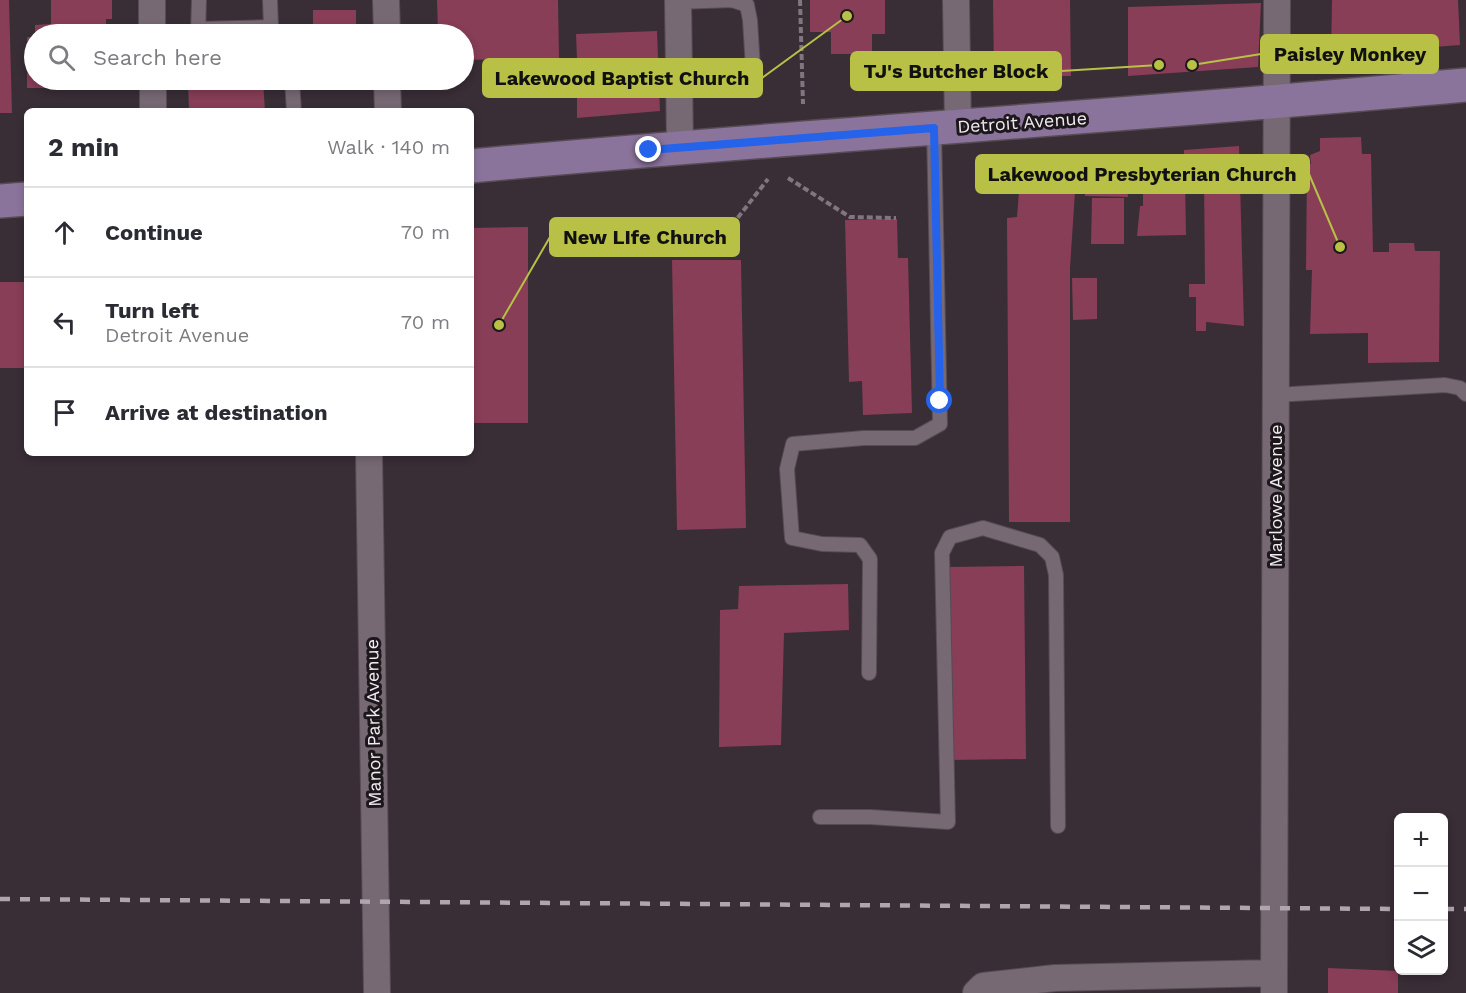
<!DOCTYPE html>
<meta charset="utf-8">
<style>
:root{--surface:#fff;--page:#f2f2f3;--text:#2b2b33;--muted:#7c7c81;--line:#e1e1e2}
body{margin:0;font-family:"Work Sans",sans-serif;background:var(--page);color:var(--text)}
.controls{position:absolute;right:18px;bottom:18px;display:grid;overflow:hidden;border-radius:9px;box-shadow:0 3px 9px #0003}
.controls button{width:54px;height:54px;display:grid;place-items:center;padding:0;border:0;border-bottom:2px solid var(--line);background:var(--surface);color:var(--text);font:30px sans-serif}
.stop{position:absolute;width:18px;height:18px;margin:-14px;border:4px solid #2563eb;border-radius:50%;background:#fff}
.stop.end{background:#2563eb;border-color:#fff;box-shadow:0 2px 6px #0008}
.list{margin:0;padding:0;list-style:none}
h2{display:flex;justify-content:space-between;align-items:center;height:78px;margin:0;padding:0 24px;font-size:26px}
h2 small{font-size:20px;font-weight:400;color:var(--muted)}
.list li{display:grid;grid-template-columns:39px 1fr auto;gap:18px;align-items:center;box-sizing:border-box;height:90px;padding:0 24px;border-top:2px solid var(--line)}
.list b{display:block;font-size:22px;white-space:nowrap}
.list p{margin:0;font-size:20px;white-space:nowrap;color:var(--muted)}
.list em{font-size:20px;font-style:normal;color:var(--muted)}
.icon{flex:none;width:33px;height:33px;fill:none;stroke:currentColor;stroke-width:2;stroke-linecap:round;stroke-linejoin:round}
.map{position:relative;flex:none;width:1466px;height:993px;overflow:hidden}
.search{position:absolute;background:var(--surface);box-shadow:0 3px 9px #0003;left:24px;top:24px;width:450px;height:66px;display:flex;align-items:center;gap:15px;box-sizing:border-box;padding:0 21px;border-radius:33px;color:var(--muted);font-size:22px}
.panel{position:absolute;background:var(--surface);box-shadow:0 3px 9px #0003;left:24px;top:108px;width:450px;height:348px;border-radius:9px}
.map>svg:first-child{display:block}
.building{fill:#873e56}
.lines{fill:none;stroke-linecap:round;stroke-linejoin:round}
.service-casing{stroke:#574c54;stroke-width:16}
.minor-casing{stroke:#574c54;stroke-width:28}
.primary-casing{stroke:#574c54;stroke-width:36}
.path{stroke:#81767f;stroke-width:4;stroke-dasharray:6 3;stroke-linecap:butt}
.service{stroke:#776974;stroke-width:14}
.minor{stroke:#776974;stroke-width:26}
.primary{stroke:#8b749c;stroke-width:33}
.rail{stroke:#afa5ad;stroke-width:4.5;stroke-dasharray:10 10;stroke-linecap:butt}
.route{stroke:#2563eb;stroke-width:8}
.labels{text-anchor:middle;dominant-baseline:central;stroke-width:6;stroke-linejoin:round;paint-order:stroke}
.street-label{font-size:18px;fill:#f2eaf1;stroke:#1c171b}
.leader{fill:none;stroke:#b9c046;stroke-width:2}
.callout-dot{fill:#b9c046;stroke:#1c171b;stroke-width:2}
.callout{fill:#b9c046;stroke:#b9c046;stroke-width:2}
.callout-label{font-size:20px;text-anchor:middle;font-weight:bold;fill:#111}
</style>
<div class="map">
<svg width="1466" height="993" viewBox="0 0 1466 993">
<rect width="100%" height="100%" fill="#392d36"/>
<!-- building -->
<path class="building" d="M 0,0 L 9,0 L 12,113 L 0,113 Z
M 51,0 L 112,0 L 112,19 L 106,19 L 106,34 L 35,34 L 35,25 L 51,24 Z
M 437,0 L 558,0 L 559,58 L 464,60 L 464,34 L 438,34 Z
M 810,0 L 885,0 L 885,34 L 872,34 L 872,54 L 831,54 L 831,32 L 810,32 Z
M 993,0 L 1070,0 L 1071,76 L 994,77 Z
M 1332,0 L 1458,0 L 1460,45 L 1331,55 Z
M 1261,3 L 1258,67 L 1128,76 L 1128,7 Z
M 313,10 L 356,10 L 356,34 L 313,34 Z
M 657,31 L 660,111 L 577,118 L 577,97 L 580,94 L 580,64 L 577,60 L 576,34 Z
M 27,37 L 34,37 L 34,80 L 92,80 L 92,88 L 27,88 Z
M 188,80 L 263,80 L 265,111 L 189,111 Z
M 1361,137 L 1362,154 L 1371,154 L 1373,252 L 1389,252 L 1389,243 L 1414,243 L 1415,251 L 1440,251 L 1439,362 L 1368,363 L 1368,333 L 1310,334 L 1312,270 L 1306,270 L 1307,164 L 1311,164 L 1310,155 L 1320,151 L 1320,138 Z
M 1239,146 L 1244,326 L 1206,322 L 1206,331 L 1196,331 L 1196,297 L 1189,297 L 1189,284 L 1205,284 L 1204,176 L 1185,177 L 1186,235 L 1137,236 L 1140,206 L 1143,206 L 1143,184 L 1140,184 L 1139,155 L 1184,154 L 1184,150 Z
M 1126,156 L 1128,197 L 1085,196 L 1084,162 Z
M 1019,191 L 1075,192 L 1070,268 L 1070,522 L 1009,522 L 1007,218 L 1017,217 Z
M 1092,198 L 1124,198 L 1124,244 L 1091,244 Z
M 897,219 L 898,258 L 908,258 L 912,413 L 863,415 L 862,381 L 849,382 L 845,220 Z
M 528,227 L 528,423 L 471,423 L 471,228 Z
M 672,260 L 741,260 L 746,528 L 677,530 Z
M 1072,278 L 1097,278 L 1097,319 L 1073,320 Z
M 0,282 L 27,282 L 27,368 L 0,368 Z
M 1024,566 L 1026,759 L 951,760 L 949,567 Z
M 848,584 L 849,630 L 784,633 L 781,745 L 719,747 L 720,610 L 738,609 L 739,586 Z
M 1328,968 L 1398,971 L 1398,993 L 1328,993 Z"/>
<g class="lines">
<!-- service casing -->
<g class="service-casing">
<path id="service" d="M 678,2 L 732,0 L 747,5 L 750,20 L 754,84
M 198,29 L 271,27 L 270,0
M 198,34 L 199,0
M 292,80 L 294,111
M 1275,395 L 1445,385 L 1460,388 L 1466,394
M 869,673 L 870,559 L 860,545 L 822,544 L 792,538 L 787,469 L 793,444 L 864,438 L 915,438 L 940,424 L 934,128
M 820,817 L 870,817 L 948,822 L 942,553 L 950,537 L 983,528 L 1040,545 L 1052,557 L 1056,575 L 1058,826"/>
</g>
<!-- minor casing -->
<g class="minor-casing">
<path id="minor" d="M 152,0 L 152,34
M 386,0 L 387,34
M 678,0 L 680,146
M 956,0 L 958,127
M 153,80 L 153,111
M 387,80 L 388,111
M 369,453 L 377,993
M 976,993 L 983,986 L 1055,978 L 1274,973
M 1274,993 L 1277,0"/>
</g>
<!-- primary casing -->
<g class="primary-casing">
<path id="primary" d="M 471,166 C 802,135 1135,116 1466,85
M 0,201 L 27,199"/>
</g>
<!-- path -->
<path class="path" d="M 800,0 L 803,104
M 788,178 L 850,217 L 896,218
M 662,246 L 715,247 L 768,179"/>
<!-- service -->
<use href="#service" class="service"/>
<!-- minor -->
<use href="#minor" class="minor"/>
<!-- primary -->
<use href="#primary" class="primary"/>
<!-- rail -->
<path class="rail" d="M 0,899 L 1398,909
M 1444,909 L 1466,909"/>
</g>
<g class="lines">
<!-- route -->
<path class="route" d="M 649,150 L 934,128 L 940,401"/>
</g>
<g class="labels">
<!-- street labels -->
<g class="street-label">
<text transform="translate(1022 122) rotate(-4)">Detroit Avenue</text>
<text transform="translate(1275 496) rotate(-90)">Marlowe Avenue</text>
<text transform="translate(373 723) rotate(-91)">Manor Park Avenue</text>
</g>
</g>
<!-- callouts -->
<path class="leader" d="M1192 65L1261 54M1159 65L1061 71M847 16L762 78M1340 247L1309 174M499 325L550 237"/>
<g class="callout-dot">
<circle cx="1192" cy="65" r="6"/>
<circle cx="1159" cy="65" r="6"/>
<circle cx="847" cy="16" r="6"/>
<circle cx="1340" cy="247" r="6"/>
<circle cx="499" cy="325" r="6"/>
</g>
<g class="callout">
<rect x="1261" y="35" width="177" height="38" rx="6"/>
<rect x="851" y="52" width="210" height="38" rx="6"/>
<rect x="483" y="59" width="279" height="38" rx="6"/>
<rect x="976" y="155" width="333" height="38" rx="6"/>
<rect x="550" y="218" width="189" height="38" rx="6"/>
</g>
<g class="callout-label">
<text x="1350" y="61">Paisley Monkey</text>
<text x="956" y="78">TJ's Butcher Block</text>
<text x="622" y="85">Lakewood Baptist Church</text>
<text x="1142" y="181">Lakewood Presbyterian Church</text>
<text x="645" y="244">New LIfe Church</text>
</g>
</svg>
<div class="controls">
<button>+</button>
<button>−</button>
<button><svg class="icon" aria-label="layers" viewBox="0 0 24 24"><path d="M12 4l9 5-9 5-9-5zM3 14l9 5 9-5"/></svg></button>
</div>
<div class="stop" style="left:940px;top:401px"></div>
<div class="stop end" style="left:649px;top:150px"></div>
<div class="search"><svg class="icon" aria-label="search" viewBox="0 0 24 24"><circle cx="10" cy="10" r="6"/><path d="M15 15l6 6"/></svg>Search here</div>
<section class="panel">
<h2>2 min<small>Walk · 140 m</small></h2>
<ul class="list">
<li><svg class="icon" aria-label="ahead" viewBox="0 0 24 24"><path d="M12 20V5M6 11l6-6 6 6"/></svg><div><b>Continue</b></div><em>70 m</em></li>
<li><svg class="icon" aria-label="left" viewBox="0 0 24 24"><path d="M17 20v-9H6M10 6l-5 5 5 5"/></svg><div><b>Turn left</b><p>Detroit Avenue</p></div><em>70 m</em></li>
<li><svg class="icon" aria-label="arrive" viewBox="0 0 24 24"><path d="M6 21V4h12l-3 4 3 4H6"/></svg><div><b>Arrive at destination</b></div></li>
</ul>
</section>
</div>
